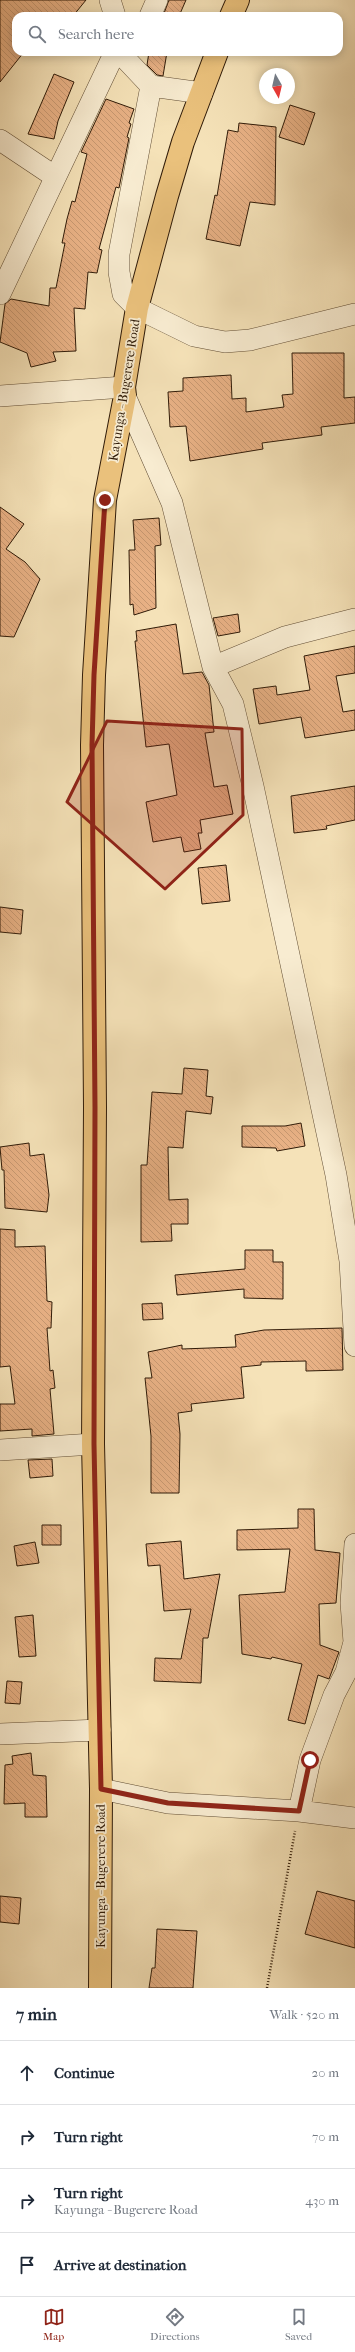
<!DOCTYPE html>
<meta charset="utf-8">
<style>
:root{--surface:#fff;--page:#f6f6f7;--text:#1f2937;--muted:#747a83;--line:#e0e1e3;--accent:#8f2418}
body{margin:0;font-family:"IM FELL French Canon",serif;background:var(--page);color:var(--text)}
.compass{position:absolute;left:259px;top:68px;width:36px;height:36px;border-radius:50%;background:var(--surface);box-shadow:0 2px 10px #0003;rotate:172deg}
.stop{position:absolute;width:12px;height:12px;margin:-9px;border:3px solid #8f2418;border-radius:50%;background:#fff}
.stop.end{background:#8f2418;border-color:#fff;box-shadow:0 1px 4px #0008}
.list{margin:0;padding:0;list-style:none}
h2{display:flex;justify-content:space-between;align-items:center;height:52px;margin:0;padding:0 16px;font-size:17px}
h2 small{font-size:13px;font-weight:400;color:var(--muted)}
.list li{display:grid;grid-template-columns:26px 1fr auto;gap:12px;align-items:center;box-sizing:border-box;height:64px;padding:0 16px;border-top:1px solid var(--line)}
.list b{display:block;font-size:15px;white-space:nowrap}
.list p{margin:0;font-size:13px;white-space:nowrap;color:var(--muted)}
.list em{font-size:13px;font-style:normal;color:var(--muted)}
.icon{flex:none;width:22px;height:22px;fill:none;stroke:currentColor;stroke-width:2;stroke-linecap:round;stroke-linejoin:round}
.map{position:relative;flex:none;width:355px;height:1988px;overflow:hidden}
.search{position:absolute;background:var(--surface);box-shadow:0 2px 10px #0003;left:12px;right:12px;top:12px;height:44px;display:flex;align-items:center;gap:10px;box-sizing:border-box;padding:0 14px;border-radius:12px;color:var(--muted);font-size:15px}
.sheet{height:308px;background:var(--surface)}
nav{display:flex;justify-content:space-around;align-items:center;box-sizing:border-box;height:56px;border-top:1px solid var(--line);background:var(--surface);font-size:11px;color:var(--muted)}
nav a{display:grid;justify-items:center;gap:2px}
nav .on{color:var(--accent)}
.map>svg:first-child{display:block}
.building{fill:url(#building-back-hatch);stroke:#301b08}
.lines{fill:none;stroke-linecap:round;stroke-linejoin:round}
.minor-casing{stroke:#614d34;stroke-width:22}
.major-casing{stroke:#301b08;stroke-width:24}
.path{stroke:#301b08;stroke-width:2.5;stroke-dasharray:1 2;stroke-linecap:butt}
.minor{stroke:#f8ecd1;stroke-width:21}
.major{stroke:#eac17c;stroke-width:22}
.route{stroke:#8f2418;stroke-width:5}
.marked{fill:#8f2418;fill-opacity:0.2;stroke:#8f2418;stroke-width:3;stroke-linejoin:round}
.labels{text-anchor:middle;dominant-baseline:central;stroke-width:3.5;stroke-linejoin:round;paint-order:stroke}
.street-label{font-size:13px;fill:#301b08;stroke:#f8ecd1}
</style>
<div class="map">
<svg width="355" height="1988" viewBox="0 0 355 1988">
<defs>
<pattern id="building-back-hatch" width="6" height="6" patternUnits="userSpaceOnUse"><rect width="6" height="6" fill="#e8b185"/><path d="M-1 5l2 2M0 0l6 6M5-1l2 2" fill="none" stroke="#c79871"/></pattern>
</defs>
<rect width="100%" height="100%" fill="#f5e2b8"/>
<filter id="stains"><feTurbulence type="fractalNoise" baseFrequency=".005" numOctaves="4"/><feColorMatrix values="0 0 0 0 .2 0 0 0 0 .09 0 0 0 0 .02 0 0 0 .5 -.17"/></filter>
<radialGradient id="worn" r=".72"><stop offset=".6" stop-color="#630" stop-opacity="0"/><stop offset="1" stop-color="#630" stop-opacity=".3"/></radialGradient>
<!-- building -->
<path class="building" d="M 0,0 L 86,0 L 73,16 L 16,16 L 16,52 L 24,52 L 0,82 Z
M 169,0 L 186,0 L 179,16 L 163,16 Z
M 149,52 L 167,52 L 163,76 L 157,75 L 147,65 Z
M 54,74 L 74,82 L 58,121 L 54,139 L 28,134 Z
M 106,99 L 134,109 L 129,123 L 131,124 L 127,137 L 129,138 L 119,188 L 116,187 L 99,249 L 102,250 L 97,273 L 88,272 L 85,309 L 74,308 L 76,351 L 53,352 L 56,361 L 31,367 L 27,353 L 0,342 L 5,304 L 11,299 L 49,306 L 50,288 L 56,288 L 65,243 L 62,243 L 67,219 L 72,201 L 75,202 L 87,154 L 81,152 Z
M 290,105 L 315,113 L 304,145 L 279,137 Z
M 239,123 L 276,127 L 275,205 L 250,202 L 240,246 L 206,239 L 215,195 L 217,196 L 228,130 L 238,132 Z
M 292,353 L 344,353 L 344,398 L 355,397 L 355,423 L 321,427 L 322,435 L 262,443 L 263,449 L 190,461 L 186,426 L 170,427 L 168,392 L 183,391 L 183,378 L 231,375 L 232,399 L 246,398 L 246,412 L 284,407 L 282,395 L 293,394 Z
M 0,507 L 24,524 L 6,549 L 25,562 L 40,579 L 14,637 L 0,636 Z
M 159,518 L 161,545 L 155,546 L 156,608 L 134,615 L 133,604 L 130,605 L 129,550 L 135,550 L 133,520 Z
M 238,614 L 240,632 L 218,636 L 213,618 Z
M 176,624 L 183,674 L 202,672 L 209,685 L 214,732 L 205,733 L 214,787 L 227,785 L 233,814 L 200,820 L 202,833 L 198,833 L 201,849 L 184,852 L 181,837 L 153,842 L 146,802 L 177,795 L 169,744 L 146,747 L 135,641 L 137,641 L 136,631 Z
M 355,646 L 355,673 L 336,676 L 343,712 L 355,710 L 355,730 L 305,738 L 301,717 L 259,724 L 253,689 L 276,686 L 277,695 L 310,690 L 304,656 Z
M 355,786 L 355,820 L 326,826 L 327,829 L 294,833 L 291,796 Z
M 226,865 L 230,901 L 202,904 L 198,868 Z
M 0,907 L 23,910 L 21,934 L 0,932 Z
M 184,1068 L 208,1070 L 206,1096 L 213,1097 L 211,1114 L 186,1111 L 183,1148 L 168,1147 L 169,1200 L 188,1199 L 188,1224 L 171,1224 L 172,1241 L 141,1242 L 141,1165 L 147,1165 L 152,1092 L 182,1094 Z
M 301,1123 L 305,1146 L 277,1151 L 276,1148 L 242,1147 L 242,1126 L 285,1126 Z
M 29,1143 L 30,1156 L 44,1154 L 49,1195 L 47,1212 L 5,1208 L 4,1170 L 2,1170 L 0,1147 Z
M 0,1229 L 15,1230 L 15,1247 L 45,1246 L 47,1301 L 52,1302 L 51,1328 L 47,1328 L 50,1371 L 53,1370 L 55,1388 L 50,1389 L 54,1434 L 32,1436 L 32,1429 L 0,1431 L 0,1404 L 15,1404 L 10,1366 L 0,1367 Z
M 245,1250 L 273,1250 L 273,1262 L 283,1262 L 283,1299 L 244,1298 L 244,1289 L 177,1295 L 175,1275 L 245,1269 Z
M 162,1303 L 163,1319 L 143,1320 L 142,1304 Z
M 342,1328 L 343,1370 L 306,1371 L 306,1361 L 261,1362 L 261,1365 L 241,1367 L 244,1398 L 191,1404 L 192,1411 L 178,1413 L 180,1434 L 179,1493 L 151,1493 L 151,1436 L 145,1378 L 152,1378 L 148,1352 L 182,1345 L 182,1349 L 236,1347 L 235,1335 L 264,1330 Z
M 52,1459 L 53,1476 L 30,1478 L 28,1460 Z
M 298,1509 L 314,1509 L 315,1550 L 340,1553 L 336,1603 L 319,1604 L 320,1645 L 339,1652 L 329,1679 L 318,1675 L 305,1724 L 288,1720 L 302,1664 L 272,1657 L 271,1659 L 242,1654 L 239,1595 L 285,1592 L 290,1549 L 237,1550 L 237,1530 L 298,1528 Z
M 42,1525 L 61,1525 L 61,1545 L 42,1545 Z
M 181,1541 L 184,1579 L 220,1574 L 208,1638 L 203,1638 L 201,1683 L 154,1681 L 155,1658 L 181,1659 L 191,1609 L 164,1611 L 160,1565 L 148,1566 L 146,1544 Z
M 35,1542 L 39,1563 L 17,1566 L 14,1546 Z
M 33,1615 L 36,1656 L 19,1657 L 15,1617 Z
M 7,1681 L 22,1682 L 20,1704 L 5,1703 Z
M 31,1753 L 33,1775 L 46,1776 L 47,1817 L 25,1817 L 25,1803 L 4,1804 L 5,1765 L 13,1764 L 12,1756 Z
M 317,1891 L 355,1901 L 355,1948 L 305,1934 Z
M 0,1896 L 21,1898 L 19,1924 L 0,1922 Z
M 157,1929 L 197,1931 L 193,1988 L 149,1988 L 152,1968 L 155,1968 Z"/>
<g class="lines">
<!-- minor casing -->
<g class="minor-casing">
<path id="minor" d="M 110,0 L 115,16
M 150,16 L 157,0
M 119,52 L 151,86 L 202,93
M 151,86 L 119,254 L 119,272 L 123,294 L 137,308 L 194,336 L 225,342 L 250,340 L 355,314
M 0,140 L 54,176
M 0,294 L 115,52
M 0,396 L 124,387
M 125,396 L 172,503 L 213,667 L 233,704 L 253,786 L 336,1175 L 350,1261 L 355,1346
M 213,667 L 285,637 L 355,619
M 0,1450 L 93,1444
M 0,1734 L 100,1730
M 101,1789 L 168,1803 L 299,1811 L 355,1818
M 299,1811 L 310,1760 L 334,1695 L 346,1672 L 354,1642 L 351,1603 L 355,1544"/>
</g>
<!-- major casing -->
<g class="major-casing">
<path id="major" d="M 231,16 L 238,0
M 100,1988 L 101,1789 L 93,1444 L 95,1107 L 92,745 L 94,675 L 105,500 L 125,396 L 124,387 L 137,308 L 167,196 L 183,142 L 217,52"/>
</g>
<!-- path -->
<path class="path" d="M 267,1988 L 295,1831"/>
<!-- minor -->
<use href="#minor" class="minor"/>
<!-- major -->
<use href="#major" class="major"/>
</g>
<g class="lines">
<!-- route -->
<path class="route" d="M 105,500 L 94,675 L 92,745 L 95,1107 L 94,1444 L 101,1789 L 168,1803 L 299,1811 L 310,1760"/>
</g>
<!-- marked area -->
<path class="marked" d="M 107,721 L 242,729 L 243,815 L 165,889 L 67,802 Z"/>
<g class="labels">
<!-- street labels -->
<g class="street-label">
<text transform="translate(124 390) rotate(-81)">Kayunga - Bugerere Road</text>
<text transform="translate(100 1876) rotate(-90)">Kayunga - Bugerere Road</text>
</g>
</g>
<rect width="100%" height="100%" filter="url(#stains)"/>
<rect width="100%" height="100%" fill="url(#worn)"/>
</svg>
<svg class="compass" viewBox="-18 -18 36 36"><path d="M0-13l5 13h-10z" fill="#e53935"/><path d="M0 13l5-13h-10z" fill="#747a83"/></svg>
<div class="stop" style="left:310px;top:1760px"></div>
<div class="stop end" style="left:105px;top:500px"></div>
<div class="search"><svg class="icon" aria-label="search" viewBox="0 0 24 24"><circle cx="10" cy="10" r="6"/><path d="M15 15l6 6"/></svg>Search here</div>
</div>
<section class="sheet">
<h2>7 min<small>Walk · 520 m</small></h2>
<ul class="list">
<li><svg class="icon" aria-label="ahead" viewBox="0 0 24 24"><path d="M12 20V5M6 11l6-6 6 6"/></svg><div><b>Continue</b></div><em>20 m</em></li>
<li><svg class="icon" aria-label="right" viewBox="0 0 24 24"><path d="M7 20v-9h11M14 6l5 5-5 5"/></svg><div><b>Turn right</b></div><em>70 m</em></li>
<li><svg class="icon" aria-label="right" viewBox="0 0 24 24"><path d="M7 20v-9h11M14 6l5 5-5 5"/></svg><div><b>Turn right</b><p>Kayunga - Bugerere Road</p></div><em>430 m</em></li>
<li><svg class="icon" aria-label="arrive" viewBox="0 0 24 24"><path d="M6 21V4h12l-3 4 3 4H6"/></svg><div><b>Arrive at destination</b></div></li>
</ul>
</section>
<nav>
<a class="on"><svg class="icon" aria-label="map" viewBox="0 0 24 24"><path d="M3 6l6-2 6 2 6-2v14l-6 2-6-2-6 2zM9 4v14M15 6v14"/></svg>Map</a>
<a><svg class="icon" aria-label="directions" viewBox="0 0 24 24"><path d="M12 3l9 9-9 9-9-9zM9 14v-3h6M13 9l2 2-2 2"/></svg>Directions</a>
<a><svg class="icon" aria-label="saved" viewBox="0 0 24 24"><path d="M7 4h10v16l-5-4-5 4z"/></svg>Saved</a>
</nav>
